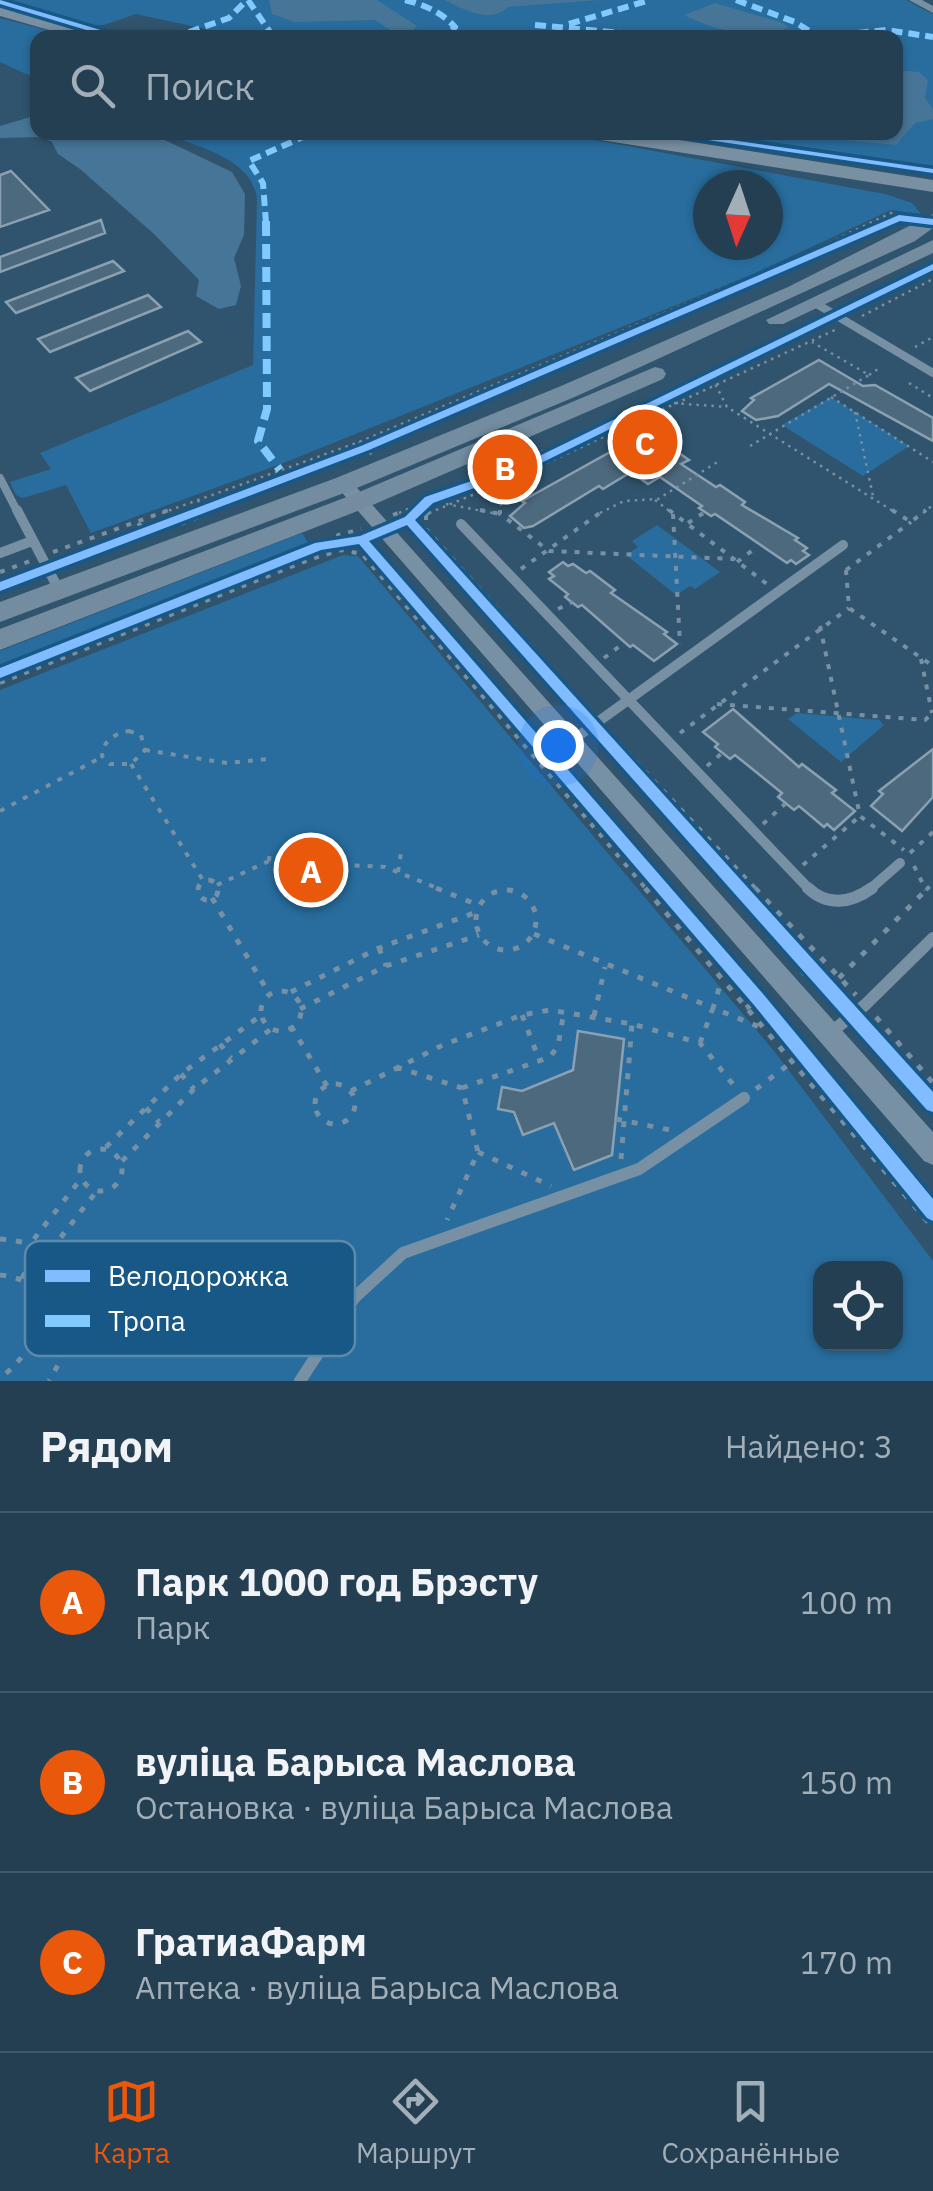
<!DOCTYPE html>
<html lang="ru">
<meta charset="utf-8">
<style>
:root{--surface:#243f52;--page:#304a5c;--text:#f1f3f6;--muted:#a3afb8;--line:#415869;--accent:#ea580c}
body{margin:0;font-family:"IBM Plex Sans",sans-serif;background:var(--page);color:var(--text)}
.controls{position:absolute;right:30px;bottom:30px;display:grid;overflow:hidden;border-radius:20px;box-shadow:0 2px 8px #0004}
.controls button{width:90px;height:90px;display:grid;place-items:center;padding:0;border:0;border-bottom:2px solid var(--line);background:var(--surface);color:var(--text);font:50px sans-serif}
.compass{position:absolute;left:693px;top:170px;width:90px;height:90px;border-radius:50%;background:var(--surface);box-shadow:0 2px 8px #0004;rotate:183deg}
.you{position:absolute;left:558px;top:745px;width:35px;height:35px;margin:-25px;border:8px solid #fff;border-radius:50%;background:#1a73e8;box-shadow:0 0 0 15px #1a73e833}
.badge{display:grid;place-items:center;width:65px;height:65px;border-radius:50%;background:var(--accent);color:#fff;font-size:32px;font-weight:700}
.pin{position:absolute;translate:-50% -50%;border:5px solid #fff;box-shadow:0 2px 10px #0006}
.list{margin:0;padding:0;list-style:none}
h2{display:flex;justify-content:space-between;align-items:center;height:130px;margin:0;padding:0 40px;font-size:42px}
h2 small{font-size:32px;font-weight:400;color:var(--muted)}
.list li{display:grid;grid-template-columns:65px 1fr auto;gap:30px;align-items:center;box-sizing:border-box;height:180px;padding:0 40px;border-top:2px solid var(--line)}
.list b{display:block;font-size:38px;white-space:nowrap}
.list p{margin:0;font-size:32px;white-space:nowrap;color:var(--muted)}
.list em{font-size:32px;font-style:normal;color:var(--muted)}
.icon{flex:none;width:55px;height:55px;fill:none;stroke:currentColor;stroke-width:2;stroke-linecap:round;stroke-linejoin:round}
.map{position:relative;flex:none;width:933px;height:1381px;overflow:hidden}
.search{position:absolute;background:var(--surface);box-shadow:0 2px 8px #0004;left:30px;right:30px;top:30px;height:110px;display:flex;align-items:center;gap:25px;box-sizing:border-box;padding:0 35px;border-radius:20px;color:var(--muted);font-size:38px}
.sheet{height:670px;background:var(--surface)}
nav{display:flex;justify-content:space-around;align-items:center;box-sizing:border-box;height:140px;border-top:2px solid var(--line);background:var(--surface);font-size:28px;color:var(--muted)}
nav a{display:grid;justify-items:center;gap:5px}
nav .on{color:var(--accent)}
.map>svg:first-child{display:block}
.green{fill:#286d9e;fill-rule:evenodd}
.water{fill:#467597}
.building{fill:#4d697e;stroke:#8ba1b1;stroke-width:2.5}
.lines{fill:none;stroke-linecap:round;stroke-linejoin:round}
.path-far2{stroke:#7790a4;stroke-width:2.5;stroke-dasharray:2.5 5;stroke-linecap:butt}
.path-far1{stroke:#7790a4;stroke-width:4;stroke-dasharray:5 8;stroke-linecap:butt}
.path{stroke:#7790a4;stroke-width:5;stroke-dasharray:6 10;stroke-linecap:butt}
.service-far2{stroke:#7790a4;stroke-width:8}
.service-far1{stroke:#7790a4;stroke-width:10}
.service{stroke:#7790a4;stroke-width:12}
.minor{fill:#7790a4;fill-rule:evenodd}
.secondary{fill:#738c9f;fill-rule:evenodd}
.trunk{fill:#7890a2;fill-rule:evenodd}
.quiet-far1{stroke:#80caff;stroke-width:6;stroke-dasharray:11 6;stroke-linecap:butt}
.quiet{stroke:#80caff;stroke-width:8;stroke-dasharray:15 8;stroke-linecap:butt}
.cycleway-casing{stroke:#175887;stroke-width:7}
.cycleway{fill:#80bcff;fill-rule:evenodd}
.key{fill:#175887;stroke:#5d8aab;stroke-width:2.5}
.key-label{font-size:28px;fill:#fff}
</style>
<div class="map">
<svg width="933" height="1381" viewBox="0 0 933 1381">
<rect width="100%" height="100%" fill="#30546e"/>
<!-- green -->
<path class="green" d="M 0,0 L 906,0 L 933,14 L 933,166 L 709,133 L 896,132 L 896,38 L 247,38 L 136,14 L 104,25 L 80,25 Z
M 0,18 L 73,37 L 38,38 L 37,79 L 0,62 Z
M 162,133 L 557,133 L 885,194 L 912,203 L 921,214 L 891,210 L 753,274 L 286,462 L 91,533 L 66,485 L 23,498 L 16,495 L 10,482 L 51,469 L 40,453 L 253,365 L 257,200 C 254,158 195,146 162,133 ZM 708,185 L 768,185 L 768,245 L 708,245 Z
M 831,397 L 909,446 L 863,476 L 782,425 Z
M 657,525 L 720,572 L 695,589 L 690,586 L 676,595 L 626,555 L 638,547 L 632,541 Z
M 302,533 L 309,544 L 0,667 L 0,651 Z
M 343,555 L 358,556 L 774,1051 L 933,1261 L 933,1381 L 0,1381 L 0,690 ZM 820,1268 L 896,1268 L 896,1344 L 820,1344 Z
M 797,713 L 879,720 L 884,725 L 841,762 L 788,719 Z"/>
<!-- water -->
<path class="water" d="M 269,0 L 377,0 L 417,26 L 410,32 L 396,34 L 375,20 L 295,22 L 272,14 Z
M 445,0 L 599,0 L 508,7 C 491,24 466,11 445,0 Z
M 715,3 L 783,23 L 789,27 C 759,42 712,30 684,15 Z
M 906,71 L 919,72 L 928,80 L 925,98 L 933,109 L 933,119 L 915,123 L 896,145 L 830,139 L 810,133 L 896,132 L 896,73 Z
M 37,115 L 38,132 L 150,133 L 232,172 L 245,194 L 244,235 L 234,258 L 241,286 L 236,305 L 219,309 L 196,296 L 199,280 L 154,234 L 80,169 L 58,154 L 52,142 L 40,137 L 0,138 L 0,126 Z"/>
<!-- building -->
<path class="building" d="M 11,171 L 49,210 L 0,227 L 0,175 Z
M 101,220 L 105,233 L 0,272 L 0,257 Z
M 113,261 L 124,271 L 16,313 L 6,302 Z
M 148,295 L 161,307 L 50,352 L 38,339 Z
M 188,331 L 201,342 L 90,391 L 76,378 Z
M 819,360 L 863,386 L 875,385 L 933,418 L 933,441 L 829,384 L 778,416 L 756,420 L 742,411 L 754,400 L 751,398 Z
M 648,431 L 689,460 L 681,464 L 716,487 L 720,485 L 745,502 L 742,505 L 798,538 L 795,540 L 807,548 L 803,551 L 809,555 L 796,564 L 791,560 L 787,563 L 715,514 L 711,516 L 699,508 L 702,506 L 660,477 L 648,484 L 631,472 L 603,489 L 599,486 L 533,526 L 524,528 L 510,516 L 525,503 L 522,501 Z
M 563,562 L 568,566 L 573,564 L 586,573 L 590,571 L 615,590 L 611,593 L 667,632 L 664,634 L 677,644 L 654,661 L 633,645 L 630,647 L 582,605 L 578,607 L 565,597 L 568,594 L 549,579 L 554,576 L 549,572 Z
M 733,709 L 799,767 L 802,764 L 836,790 L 832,793 L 855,811 L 834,830 L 827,824 L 824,827 L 799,806 L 794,810 L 778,797 L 782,793 L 735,755 L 730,759 L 715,747 L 718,744 L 703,732 Z
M 933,749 L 933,797 L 902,831 L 871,806 L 883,794 L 879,791 Z
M 578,1031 L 624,1039 L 612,1155 L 574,1170 L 554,1123 L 523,1135 L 514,1112 L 498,1109 L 502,1087 L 522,1091 L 573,1070 Z"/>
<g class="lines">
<!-- path-far2 -->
<path class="path-far2" d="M 824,152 L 933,168
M 862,316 L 933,279
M 915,347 L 933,337
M 869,375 L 881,367
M 712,378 L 727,407 L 896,513
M 909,383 L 933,398
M 831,397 L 933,462
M 659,402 L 727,407
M 855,412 L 873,496
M 359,442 L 372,455
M 750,446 L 869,375 L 812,342
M 476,489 L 472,475 L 505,467 L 538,449 L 555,457
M 198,500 L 202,513
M 655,500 L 672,513
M 446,504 L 493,513
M 162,513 L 359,442 L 818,248 L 891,213 L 912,216
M 399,513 L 410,508 L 421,513
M 429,513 L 523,474 L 835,330
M 500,513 L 503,485
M 600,513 L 624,501 L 658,499 L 719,461
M 923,513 L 933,505"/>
<!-- path-far1 -->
<path class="path-far1" d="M 415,510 L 426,515
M 480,510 L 500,514
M 500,510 L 500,514 L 549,551 L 733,559
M 669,510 L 767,584
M 892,510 L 911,522 L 926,510
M 673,514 L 680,644
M 393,515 L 405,510
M 426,515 L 426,529 L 589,711
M 426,515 L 431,510
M 138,523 L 150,535 L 158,532
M 688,523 L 705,512
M 181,524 L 203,515 L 201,510
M 342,550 L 338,535 L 361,529
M 53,552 L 169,510
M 737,562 L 757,547
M 521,569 L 604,510
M 846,570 L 849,608 L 933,666
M 846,570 L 911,522
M 0,572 L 30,561
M 558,609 L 572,602
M 820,626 L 860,816 L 904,850
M 604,658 L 624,643
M 921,659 L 932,713
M 0,683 L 311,559 L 342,550 L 362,554 L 647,890
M 717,704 L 925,720 L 933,713
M 129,731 L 141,735 L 145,750 L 131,764 L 110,764 L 102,756 C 103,740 114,734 129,731 Z
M 609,733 L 757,890
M 680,733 L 849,608
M 145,750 L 227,763 L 269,759
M 131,764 L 204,882
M 707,766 L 722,753
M 0,811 L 102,757
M 763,824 L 785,804
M 910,853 L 933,832
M 269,861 L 270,848
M 803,865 L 860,816
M 914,866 L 926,890
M 398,872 L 401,853
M 217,885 L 269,861 L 385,867 L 442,890
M 926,890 L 933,883"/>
<!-- path -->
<path class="path" d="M198 890a10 10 0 1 1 20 0a10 10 0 1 1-20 0Z
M 436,888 L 478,905
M 645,888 L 933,1228
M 755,888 L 856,995
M476 920a30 30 0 1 1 60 0a30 30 0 1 1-60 0Z
M 212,898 L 270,995
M 534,934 L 713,1008 L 722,979
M 379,948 L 386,966
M 801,974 L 822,960
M 839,978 L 928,888
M261 1011a20 20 0 1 1 40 0a20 20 0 1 1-40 0Z
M 291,992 L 379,948 L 474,913
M 746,1008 L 768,995
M 300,1009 L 386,966 L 479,935
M 522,1015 L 540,1062
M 594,1016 L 605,967
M 876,1017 L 933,1083
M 291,1026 L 327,1086
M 700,1043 L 713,1008 L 762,1028
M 220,1044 L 231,1058
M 396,1067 L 462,1088 L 478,1152 L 447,1220
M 181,1074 L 194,1089
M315 1104a20 20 0 1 1 40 0a20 20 0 1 1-40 0Z
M 462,1088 L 550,1057 L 558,1046 L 564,1011
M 756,1089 L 792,1062
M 351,1091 L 443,1045 L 522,1015 L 550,1010 L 632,1024 L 700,1043 L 735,1087
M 146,1108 L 159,1122
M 616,1119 L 670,1130
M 106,1147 L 181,1074 L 260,1016
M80 1170a21 21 0 1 1 42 0a21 21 0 1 1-42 0Z
M 478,1152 L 551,1186
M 621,1159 L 632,1024
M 122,1161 L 194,1089 L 271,1029
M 0,1239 C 92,1246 88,1316 49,1381
M 34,1239 L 80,1180
M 51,1250 L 96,1192
M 0,1275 C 69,1282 38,1351 0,1378
M 22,1278 L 43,1245
M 35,1344 L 67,1352"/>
<!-- service-far2 -->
<path class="service-far2" d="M 815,303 L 933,373
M 0,478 L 18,513"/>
<!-- service-far1 -->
<path class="service-far1" d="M 17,510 L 59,590
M 461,524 L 810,890
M 0,553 L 32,541
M 570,742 L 843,545
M 869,890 L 900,863"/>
<!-- service -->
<path class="service" d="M 808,888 C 828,907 851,903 872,888
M 830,1033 L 865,1005 L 933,938
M 300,1381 L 354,1298 L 403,1253 L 639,1169 L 744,1098"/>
<!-- minor -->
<path class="minor" d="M 909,0 L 922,0 L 933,6 L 933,13 Z
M 344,478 L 350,480 L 933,1132 L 933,1165 L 924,1161 L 338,488 L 335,484 Z"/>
<!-- secondary -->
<path class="secondary" d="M 933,214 L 933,228 L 915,241 L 577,396 L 352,490 L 0,622 L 0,602 L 336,478 L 561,386 L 788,287 Z
M 933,240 L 933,253 L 783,324 L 769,324 L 766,320 Z
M 655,367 L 663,369 L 666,374 L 663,379 L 368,507 L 0,650 L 0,629 L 352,495 Z"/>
<!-- trunk -->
<path class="trunk" d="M 0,6 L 104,34 L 106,38 L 77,38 L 0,16 Z
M 578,132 L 629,132 L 933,180 L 933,192 L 588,138 Z"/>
<!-- quiet-far1 -->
<path class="quiet-far1" d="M 248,0 L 274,38
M 405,0 C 425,5 441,12 455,27 L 443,38
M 736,0 L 795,22 L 817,36
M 569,24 L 650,0
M 535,25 L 675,38
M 189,32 L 229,18 L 247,0
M 807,38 L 886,30 L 933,37
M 266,223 L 263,183 L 249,161 L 314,132"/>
<!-- quiet -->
<path class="quiet" d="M 266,221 L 267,409 L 258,441 L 280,470"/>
<!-- cycleway casing -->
<g class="cycleway-casing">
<path id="cycleway" d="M 0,0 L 124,37 L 125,38 L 113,38 L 0,4 Z
M 653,132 L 676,132 L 933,169 L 933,173 Z
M 899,215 L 933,219 L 933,225 L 900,221 L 369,450 L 0,591 L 0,582 L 361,446 Z
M 933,264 L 933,270 L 535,466 L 433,503 L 415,520 L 933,1092 L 933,1112 L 927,1110 L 407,525 L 369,541 L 764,995 L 933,1199 L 933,1221 L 927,1218 L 754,1005 L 359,544 L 321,550 L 0,678 L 0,668 L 315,543 L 360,536 L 405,517 L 425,497 L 527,462 Z"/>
</g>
<!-- cycleway -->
<use href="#cycleway" class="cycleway"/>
</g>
<!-- legend -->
<rect x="25" y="1241" width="330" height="115" rx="15" class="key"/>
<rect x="45" y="1270" width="45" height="12" fill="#80bcff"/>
<rect x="45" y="1315" width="45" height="12" fill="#80caff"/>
<g class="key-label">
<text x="108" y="1286">Велодорожка</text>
<text x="108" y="1331">Тропа</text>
</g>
</svg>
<div class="controls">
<button><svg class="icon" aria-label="locate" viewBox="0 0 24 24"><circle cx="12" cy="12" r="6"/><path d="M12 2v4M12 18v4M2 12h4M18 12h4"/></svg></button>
</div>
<svg class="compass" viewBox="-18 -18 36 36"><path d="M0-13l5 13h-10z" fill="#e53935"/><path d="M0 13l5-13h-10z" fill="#a3afb8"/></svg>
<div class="you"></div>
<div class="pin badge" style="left:311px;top:870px">A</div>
<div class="pin badge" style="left:505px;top:467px">B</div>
<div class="pin badge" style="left:645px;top:442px">C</div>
<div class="search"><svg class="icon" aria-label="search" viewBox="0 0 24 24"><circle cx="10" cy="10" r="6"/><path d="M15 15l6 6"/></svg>Поиск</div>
</div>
<section class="sheet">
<h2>Рядом<small>Найдено: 3</small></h2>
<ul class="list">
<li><span class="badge">A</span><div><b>Парк 1000 год Брэсту</b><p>Парк</p></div><em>100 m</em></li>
<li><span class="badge">B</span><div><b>вуліца Барыса Маслова</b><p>Остановка · вуліца Барыса Маслова</p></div><em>150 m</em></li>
<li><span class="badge">C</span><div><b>ГратиаФарм</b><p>Аптека · вуліца Барыса Маслова</p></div><em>170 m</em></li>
</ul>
</section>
<nav>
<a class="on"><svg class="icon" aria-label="map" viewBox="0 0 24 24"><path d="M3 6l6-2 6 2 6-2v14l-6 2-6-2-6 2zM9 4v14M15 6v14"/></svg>Карта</a>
<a><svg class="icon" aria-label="directions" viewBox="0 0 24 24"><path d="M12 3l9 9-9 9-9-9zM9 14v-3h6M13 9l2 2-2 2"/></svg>Маршрут</a>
<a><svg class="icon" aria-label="saved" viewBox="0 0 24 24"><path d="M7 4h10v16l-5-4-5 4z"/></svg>Сохранённые</a>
</nav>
